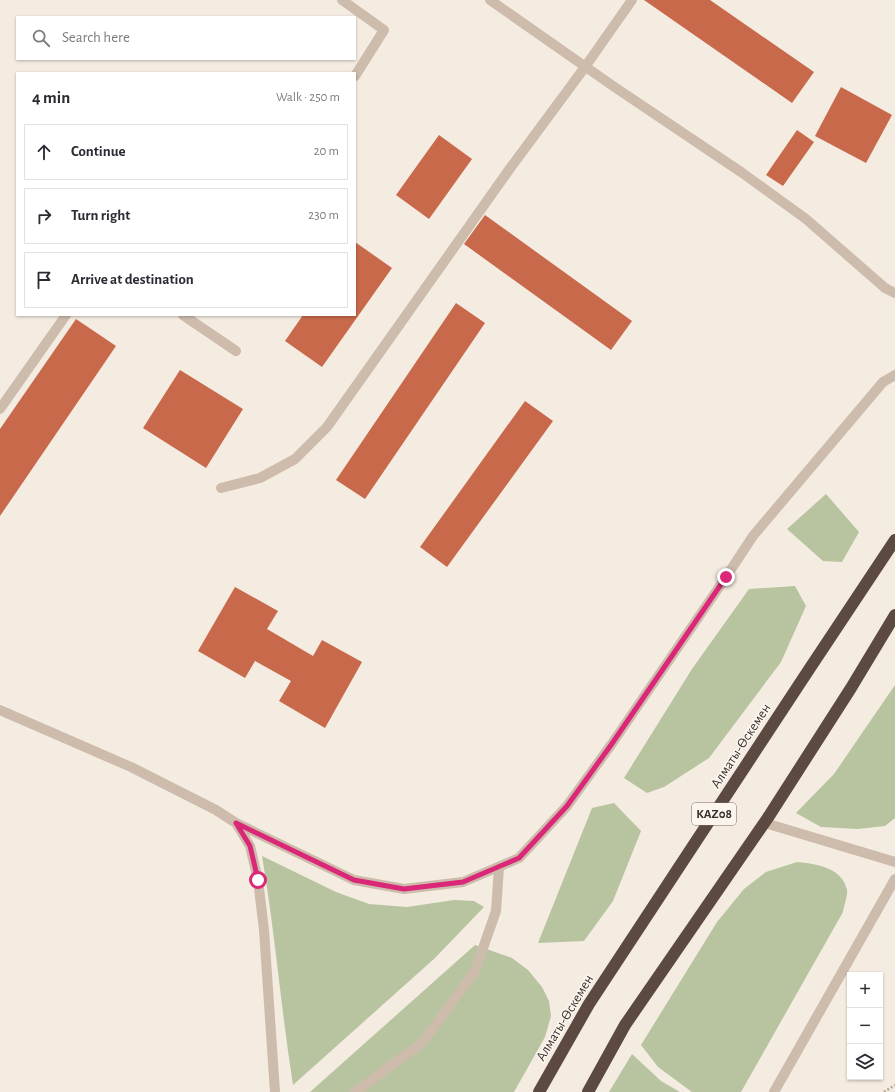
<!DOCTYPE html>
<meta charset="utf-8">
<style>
:root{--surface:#fff;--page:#f7f7f7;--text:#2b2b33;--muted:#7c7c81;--line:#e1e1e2}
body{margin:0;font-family:"Alegreya Sans",sans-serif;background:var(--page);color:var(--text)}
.controls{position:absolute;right:12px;bottom:12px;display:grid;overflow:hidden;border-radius:0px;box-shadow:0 1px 3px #0004}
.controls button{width:36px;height:36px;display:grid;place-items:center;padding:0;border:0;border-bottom:1px solid var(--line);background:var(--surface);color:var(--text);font:20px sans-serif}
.stop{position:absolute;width:12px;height:12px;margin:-9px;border:3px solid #db2777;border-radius:50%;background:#fff}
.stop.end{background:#db2777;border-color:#fff;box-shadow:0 1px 4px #0008}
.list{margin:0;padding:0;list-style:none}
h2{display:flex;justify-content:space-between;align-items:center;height:52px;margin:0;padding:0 16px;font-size:17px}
h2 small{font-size:13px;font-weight:400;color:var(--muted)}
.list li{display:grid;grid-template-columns:26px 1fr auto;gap:12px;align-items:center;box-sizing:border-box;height:56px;margin:0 8px 8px;padding:0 8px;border:1px solid var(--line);border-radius:0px}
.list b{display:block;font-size:15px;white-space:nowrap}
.list em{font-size:13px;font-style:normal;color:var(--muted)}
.icon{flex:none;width:22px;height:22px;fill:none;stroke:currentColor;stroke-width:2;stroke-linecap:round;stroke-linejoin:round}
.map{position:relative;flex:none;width:895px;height:1092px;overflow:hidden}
.search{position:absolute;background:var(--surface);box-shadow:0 1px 3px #0004;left:16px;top:16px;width:340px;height:44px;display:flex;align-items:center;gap:10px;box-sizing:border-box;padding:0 14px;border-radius:0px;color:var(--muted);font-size:15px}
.panel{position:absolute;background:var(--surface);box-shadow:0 1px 3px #0004;left:16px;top:72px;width:340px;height:244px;border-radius:0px}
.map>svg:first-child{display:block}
.green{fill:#b8c4a0}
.building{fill:#c8694b}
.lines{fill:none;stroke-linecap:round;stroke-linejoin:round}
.path{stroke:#b9a596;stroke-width:2.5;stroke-dasharray:2 2;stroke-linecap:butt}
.minor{stroke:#cdbbac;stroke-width:10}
.highway{stroke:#5c4a42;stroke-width:12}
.route{stroke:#db2777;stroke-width:5}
.labels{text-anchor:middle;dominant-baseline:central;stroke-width:3.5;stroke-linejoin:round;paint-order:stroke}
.shield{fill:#fbf5ee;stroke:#756b66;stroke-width:1}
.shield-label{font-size:13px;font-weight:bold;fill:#3b302b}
.street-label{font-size:14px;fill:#3b302b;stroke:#fbf5ee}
</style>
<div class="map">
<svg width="895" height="1092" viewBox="0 0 895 1092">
<rect width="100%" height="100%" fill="#f4ebe1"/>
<!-- green -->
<path class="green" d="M 826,494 L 859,532 L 842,562 L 823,561 L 787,529 Z
M 795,586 L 806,606 L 781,662 L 709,758 L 664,787 L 647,793 L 624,778 L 692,669 L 749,589 Z
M 895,685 L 895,818 L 885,826 L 858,829 L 821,827 L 796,813 L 834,774 Z
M 614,803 L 641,831 L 613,901 L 584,941 L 538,943 L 592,808 Z
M 262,856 L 336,892 L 369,904 L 407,907 L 454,900 L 474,901 L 484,907 L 435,958 L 293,1085 C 281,1009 275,932 262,856 Z
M 797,862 C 816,864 842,867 847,890 C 848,896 844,905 843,912 L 741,1092 L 692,1092 L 658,1067 L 641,1045 L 717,922 L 744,889 L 766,872 Z
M 475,945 L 512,958 L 528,970 L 542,987 L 549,1001 L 551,1016 L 545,1037 L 514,1092 L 310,1092 Z
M 632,1054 L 661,1081 L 680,1092 L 609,1092 Z"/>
<!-- building -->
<path class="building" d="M 644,0 L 710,0 L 814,72 L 792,103 Z
M 841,87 L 892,115 L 866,163 L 815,136 Z
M 797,130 L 814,142 L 783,186 L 766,175 Z
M 439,135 L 472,159 L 429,219 L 396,195 Z
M 485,215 L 632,321 L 611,350 L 464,244 Z
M 355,242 L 392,268 L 322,367 L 285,341 L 303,315 L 355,315 Z
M 456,303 L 485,323 L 365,499 L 336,480 Z
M 76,319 L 116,346 L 0,516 L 0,429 Z
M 180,370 L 243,409 L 206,468 L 143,428 Z
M 525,401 L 553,421 L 447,567 L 420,547 Z
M 235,587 L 278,611 L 267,629 L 313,656 L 322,640 L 362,662 L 325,728 L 279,701 L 291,681 L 255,661 L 245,678 L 198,651 Z"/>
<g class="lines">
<!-- path -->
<path class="path" d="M 884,1092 L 895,1085"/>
<!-- minor -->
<path class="minor" d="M 342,0 L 384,30 L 355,76
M 490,0 L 613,86 L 741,172 L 806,219 L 885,288 L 895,293
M 183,315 L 236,351
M 0,409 L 66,315
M 221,488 L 260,478 L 295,459 L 327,427 L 511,167 L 585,67 L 632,0
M 0,710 L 131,767 L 216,810 L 236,823 L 354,880 L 404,889 L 463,882 L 519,858 L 567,806 L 611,745 L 726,577 L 753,536 L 883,382 L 895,375
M 236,823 L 250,846 L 258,880 L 264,930 L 275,1092
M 765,823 L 895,862
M 355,1092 L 422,1043 L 475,971 L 496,911 L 499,867
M 774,1092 L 895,879"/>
<!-- highway -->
<path class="highway" d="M 539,1092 L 589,1004 L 808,671 L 895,540
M 588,1092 L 625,1025 L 769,816 L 851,688 L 895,615"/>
</g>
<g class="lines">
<!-- route -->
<path class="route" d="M 258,880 L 250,846 L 236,823 L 354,880 L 404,889 L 463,882 L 519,858 L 567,806 L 611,745 L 726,577"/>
</g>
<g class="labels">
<!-- shield labels -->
<rect class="shield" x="692" y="803" width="44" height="22" rx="3"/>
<g class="shield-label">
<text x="714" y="814">KAZ08</text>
</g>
<!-- street labels -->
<g class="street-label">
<text transform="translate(741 746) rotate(-57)">Алматы-Өскемен</text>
<text transform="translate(565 1018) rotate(-59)">Алматы-Өскемен</text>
</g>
</g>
</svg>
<div class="controls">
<button>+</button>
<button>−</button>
<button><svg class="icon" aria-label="layers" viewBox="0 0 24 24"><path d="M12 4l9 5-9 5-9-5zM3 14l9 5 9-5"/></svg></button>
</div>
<div class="stop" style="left:258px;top:880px"></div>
<div class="stop end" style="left:726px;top:577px"></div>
<div class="search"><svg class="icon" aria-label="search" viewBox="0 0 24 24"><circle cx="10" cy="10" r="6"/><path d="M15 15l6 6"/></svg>Search here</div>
<section class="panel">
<h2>4 min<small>Walk · 250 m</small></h2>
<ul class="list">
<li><svg class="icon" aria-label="ahead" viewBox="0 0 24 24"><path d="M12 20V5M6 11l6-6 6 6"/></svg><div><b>Continue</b></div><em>20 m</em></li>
<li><svg class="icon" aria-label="right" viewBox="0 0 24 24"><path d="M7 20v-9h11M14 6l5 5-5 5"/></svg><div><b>Turn right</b></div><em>230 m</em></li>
<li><svg class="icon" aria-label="arrive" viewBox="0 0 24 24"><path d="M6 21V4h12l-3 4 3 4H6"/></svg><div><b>Arrive at destination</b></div></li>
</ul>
</section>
</div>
